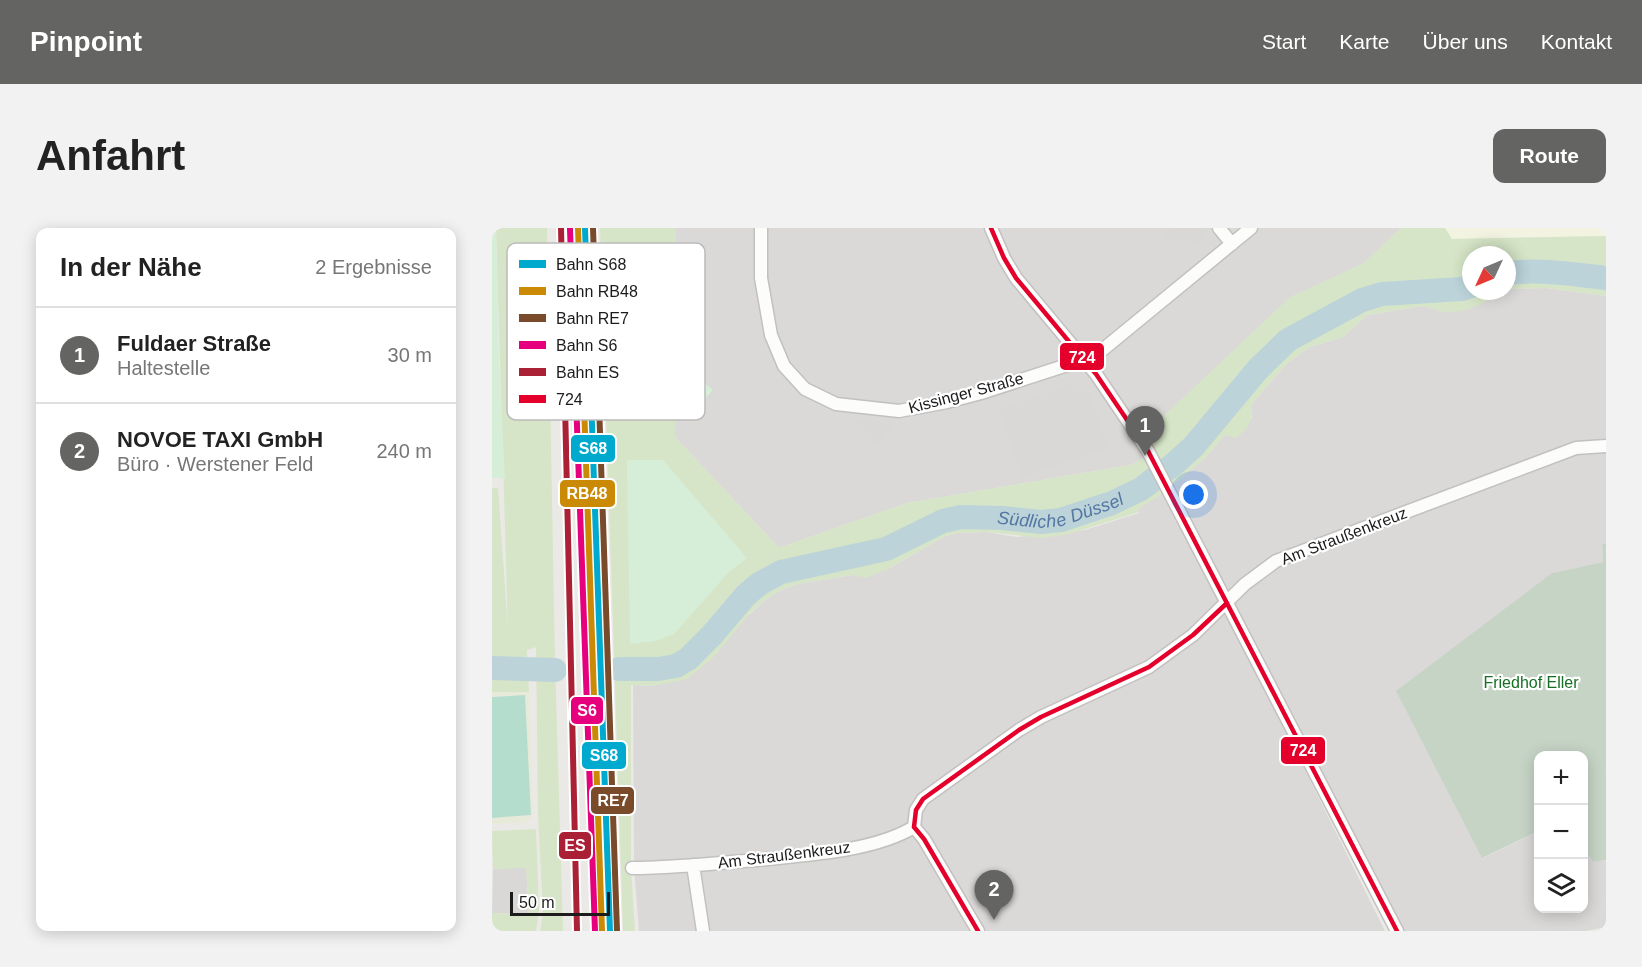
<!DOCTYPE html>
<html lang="de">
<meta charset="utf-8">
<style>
:root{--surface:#fff;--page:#f2f2f2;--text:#222;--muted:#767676;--line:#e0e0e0;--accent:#646462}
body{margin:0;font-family:Arial,sans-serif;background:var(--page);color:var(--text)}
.controls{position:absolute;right:18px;bottom:18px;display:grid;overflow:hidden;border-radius:12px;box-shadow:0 3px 15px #0003}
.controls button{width:54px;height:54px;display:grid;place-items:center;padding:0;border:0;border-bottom:2px solid var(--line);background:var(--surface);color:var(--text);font:30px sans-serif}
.compass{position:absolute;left:970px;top:18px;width:54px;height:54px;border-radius:50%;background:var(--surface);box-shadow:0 3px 15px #0003;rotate:226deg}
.scale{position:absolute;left:18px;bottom:15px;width:100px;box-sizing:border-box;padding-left:6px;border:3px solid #1c1c1c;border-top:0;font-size:16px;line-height:21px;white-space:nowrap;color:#1c1c1c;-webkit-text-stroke:4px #fff;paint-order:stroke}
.you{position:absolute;left:702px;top:267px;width:21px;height:21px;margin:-15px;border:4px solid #fff;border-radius:50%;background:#1a73e8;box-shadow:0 0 0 9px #1a73e833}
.badge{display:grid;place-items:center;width:39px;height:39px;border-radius:50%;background:var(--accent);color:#fff;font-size:20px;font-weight:700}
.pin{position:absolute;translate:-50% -50px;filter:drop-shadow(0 2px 3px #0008)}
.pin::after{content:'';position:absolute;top:32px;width:21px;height:18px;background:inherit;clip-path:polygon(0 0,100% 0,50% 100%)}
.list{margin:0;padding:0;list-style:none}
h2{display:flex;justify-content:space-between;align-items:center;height:78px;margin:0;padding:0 24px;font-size:26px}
h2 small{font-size:20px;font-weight:400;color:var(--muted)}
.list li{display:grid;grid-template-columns:39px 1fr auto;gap:18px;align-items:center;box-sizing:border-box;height:96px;padding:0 24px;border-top:2px solid var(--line)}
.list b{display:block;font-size:22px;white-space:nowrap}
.list p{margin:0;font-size:20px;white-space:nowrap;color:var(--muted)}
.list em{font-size:20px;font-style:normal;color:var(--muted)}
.icon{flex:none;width:33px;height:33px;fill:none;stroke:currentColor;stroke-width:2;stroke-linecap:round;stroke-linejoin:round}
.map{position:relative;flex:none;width:1114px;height:703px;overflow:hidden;border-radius:12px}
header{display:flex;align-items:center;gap:36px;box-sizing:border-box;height:84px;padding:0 30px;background:var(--accent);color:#fff}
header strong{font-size:28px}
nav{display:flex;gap:33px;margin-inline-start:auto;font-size:21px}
.intro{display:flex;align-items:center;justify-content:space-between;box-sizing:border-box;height:144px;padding:0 36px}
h1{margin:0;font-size:42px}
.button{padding:15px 27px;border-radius:12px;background:var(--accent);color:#fff;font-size:21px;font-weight:700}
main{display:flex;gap:36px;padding:0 36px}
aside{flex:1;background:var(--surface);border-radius:12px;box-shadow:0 3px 15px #0003}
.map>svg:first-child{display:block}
.residential{fill:#dad9d7}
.education{fill:#f3f3e1}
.religious{fill:#d9d8d6}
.farmland{fill:#e8ead9}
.grass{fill:#d6e5c7}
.cemetery{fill:#c6d4c6}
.park{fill:#d6eed7}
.pitch{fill:#b5ddce}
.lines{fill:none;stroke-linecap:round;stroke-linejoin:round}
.river{stroke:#bcd3da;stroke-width:24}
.street-casing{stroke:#c2c1bf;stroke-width:15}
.street{stroke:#fcfcfb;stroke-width:12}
.rail{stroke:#c9c9c8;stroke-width:4;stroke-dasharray:12 12;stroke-linecap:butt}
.bus-1-casing{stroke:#fff;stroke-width:9}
.bus-1{stroke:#e4002b;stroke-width:4.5}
.rail-1-casing{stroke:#fff;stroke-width:10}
.rail-2-casing{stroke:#fff;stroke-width:10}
.rail-3-casing{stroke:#fff;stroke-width:10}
.rail-4-casing{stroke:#fff;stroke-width:10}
.rail-5-casing{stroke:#fff;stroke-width:10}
.rail-1{stroke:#00a9ce;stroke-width:6}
.rail-2{stroke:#cb8a06;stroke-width:6}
.rail-3{stroke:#7a4b2a;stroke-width:6}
.rail-4{stroke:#e6007e;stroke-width:6}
.rail-5{stroke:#aa2135;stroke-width:6}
.labels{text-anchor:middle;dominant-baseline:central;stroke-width:4.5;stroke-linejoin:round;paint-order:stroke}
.street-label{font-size:16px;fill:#1c1c1c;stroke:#fff}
.park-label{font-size:16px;fill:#166f23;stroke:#fff}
.water-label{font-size:18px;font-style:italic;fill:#5376a2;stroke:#fff}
.key{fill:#fff;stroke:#bbb;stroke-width:1.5}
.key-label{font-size:16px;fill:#1c1c1c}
.line-badge{stroke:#fff;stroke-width:2}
.badge-label{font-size:16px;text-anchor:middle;font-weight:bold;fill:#fff}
</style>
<header>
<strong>Pinpoint</strong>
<nav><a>Start</a><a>Karte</a><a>Über uns</a><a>Kontakt</a></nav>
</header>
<div class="intro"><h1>Anfahrt</h1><a class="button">Route</a></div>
<main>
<aside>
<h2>In der Nähe<small>2 Ergebnisse</small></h2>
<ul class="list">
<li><span class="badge">1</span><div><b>Fuldaer Straße</b><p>Haltestelle</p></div><em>30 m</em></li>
<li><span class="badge">2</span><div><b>NOVOE TAXI GmbH</b><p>Büro · Werstener Feld</p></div><em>240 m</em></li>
</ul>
</aside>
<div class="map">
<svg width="1114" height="703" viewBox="0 0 1114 703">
<rect width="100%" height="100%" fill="#ebe9e5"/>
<!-- residential -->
<path class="residential" d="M 184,0 L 909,0 L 872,35 L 798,70 L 654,205 L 652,230 L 639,237 L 415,275 L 287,320 L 183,209 Z
M 1054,60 L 1114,68 L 1114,316 L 1110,317 L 1111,334 L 1060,345 L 991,630 L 1046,603 L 1046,680 L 1092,680 L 1092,620 L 1101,634 L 1114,632 L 1114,699 L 1094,703 L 911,703 L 681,257 L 713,230 L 733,207 L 760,190 L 759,177 L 795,135 L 818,119 L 851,109 L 875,87 L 931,78 L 991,75 L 1003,65 L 1015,63 L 1015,61 Z
M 671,265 L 732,379 L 893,703 L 147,703 L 142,639 L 141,457 L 162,458 L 258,386 L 273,372 L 289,362 L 306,356 L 396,341 L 453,308 L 466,305 L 494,304 L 525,309 L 593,302 L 647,285 L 645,281 Z"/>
<!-- education -->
<path class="education" d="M 953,0 L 1114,0 L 1114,8 L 959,11 Z"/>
<!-- religious -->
<path class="religious" d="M 682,0 L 712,0 L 716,5 L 701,18 L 693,10 L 682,20 L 672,9 Z
M 580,155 L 598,165 L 617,220 L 529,249 L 506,181 Z
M 368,193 L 401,194 L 399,201 L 382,217 L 363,197 Z
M 34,639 L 37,686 L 0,685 L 1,641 Z"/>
<!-- farmland -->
<path class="farmland" d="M 0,464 L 37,464 L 41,587 L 35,595 L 0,596 Z"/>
<!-- grass -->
<path class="grass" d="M 4,0 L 55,0 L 63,433 L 71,703 L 48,703 L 51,684 L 46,587 L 44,419 L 35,422 L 37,464 L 0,464 L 0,260 L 6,260 L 16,401 Z
M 108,0 L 184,0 L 183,209 L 287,320 L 415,275 L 639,237 L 652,230 L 671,265 L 646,281 L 647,284 L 577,306 L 551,310 L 494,304 L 466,305 L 453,308 L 396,341 L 374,350 L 360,347 L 306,356 L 289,362 L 273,372 L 257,386 L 222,429 L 195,451 L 162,458 L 139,457 L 139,640 L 143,703 L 131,703 Z
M 909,0 L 953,0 L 960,11 L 1114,8 L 1114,68 L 1054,60 L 1015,61 L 1015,27 L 979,27 L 979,63 L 1007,63 L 991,75 L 971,83 L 951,84 L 931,78 L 875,87 L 851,109 L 818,119 L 795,135 L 759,177 C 760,195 759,198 744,210 L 733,207 L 713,230 L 681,257 L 654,205 L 798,69 L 872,35 Z
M 95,358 L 102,358 L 113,703 L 100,703 L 96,513 Z
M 44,601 L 47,683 L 44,703 L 0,703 L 0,685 L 37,686 L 34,640 L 1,641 L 0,603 Z"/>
<!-- cemetery -->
<path class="cemetery" d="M 1110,316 L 1114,316 L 1114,632 L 1101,634 L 1092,620 L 1092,528 L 1046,528 L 1046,603 L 990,630 L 904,463 L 1060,345 L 1111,334 Z"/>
<!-- park -->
<path class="park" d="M 0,0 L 4,0 L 7,134 L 13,250 L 0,250 Z
M 199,148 L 209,152 L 221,162 L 198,187 L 194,187 C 185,172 182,159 199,148 Z
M 135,232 L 171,232 L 255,330 L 236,345 L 182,406 L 164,413 L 138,416 Z"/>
<!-- pitch -->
<path class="pitch" d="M 33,467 L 39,587 L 0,590 L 0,469 Z"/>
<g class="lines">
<!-- river -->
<g class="river">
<path d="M 1015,45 C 1048,41 1081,46 1114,50"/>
<path d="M 0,440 L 63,442"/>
<path id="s1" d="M 127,441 L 166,441 L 184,438 L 196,431 L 220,407 L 254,367 L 267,356 L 289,344 L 394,321 L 451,293 L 469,289 L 510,290 L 549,294 L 569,292 L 620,275 L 649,261 L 682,236 L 701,219 L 766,141 L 796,112 L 870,72 L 890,66 L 970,61 L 979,58"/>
</g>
<!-- street casing -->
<g class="street-casing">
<path id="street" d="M 269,0 L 269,50 L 279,107 L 292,138 L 313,161 L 344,176 L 407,183 L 455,174 L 489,165 L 603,128 L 759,0
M 499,0 L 512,30 L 524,50 L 604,146 L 656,223 L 905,703
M 727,0 L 740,16
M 422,599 L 424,582 L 431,571 L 527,502 L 549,489 L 657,439 L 701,407 L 753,356 L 784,333 L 1084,220 L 1114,218
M 422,599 L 432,611 L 486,703
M 201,637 L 211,703
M 140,640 C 182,640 223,635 265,632 C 312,627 381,624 422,599"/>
</g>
<!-- street -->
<use href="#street" class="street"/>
<!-- rail -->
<path class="rail" d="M 104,0 L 126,703"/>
<!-- bus-1 casing -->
<g class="bus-1-casing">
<path id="bus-1" d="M 499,0 L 512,30 L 524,50 L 604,146 L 656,223 L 905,703
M 422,599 L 424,582 L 431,571 L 527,502 L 549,489 L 657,439 L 701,407 L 735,375
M 422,599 L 432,611 L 486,703"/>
</g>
<!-- bus-1 -->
<use href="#bus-1" class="bus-1"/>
<!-- rail-1 casing -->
<g class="rail-1-casing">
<path id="rail-1" d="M 93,0 L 118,703"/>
</g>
<!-- rail-2 casing -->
<g class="rail-2-casing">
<path id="rail-2" d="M 86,0 L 110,703"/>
</g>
<!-- rail-3 casing -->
<g class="rail-3-casing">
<path id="rail-3" d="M 101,0 L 125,703"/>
</g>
<!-- rail-4 casing -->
<g class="rail-4-casing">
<path id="rail-4" d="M 78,1 L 103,703"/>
</g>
<!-- rail-5 casing -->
<g class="rail-5-casing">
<path id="rail-5" d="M 69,0 L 85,703"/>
</g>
<!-- rail-1 -->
<use href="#rail-1" class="rail-1"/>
<!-- rail-2 -->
<use href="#rail-2" class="rail-2"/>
<!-- rail-3 -->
<use href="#rail-3" class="rail-3"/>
<!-- rail-4 -->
<use href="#rail-4" class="rail-4"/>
<!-- rail-5 -->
<use href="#rail-5" class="rail-5"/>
</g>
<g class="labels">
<!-- street labels -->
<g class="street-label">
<text transform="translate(474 165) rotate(-15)">Kissinger Straße</text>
<text transform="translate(852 308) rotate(-21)">Am Straußenkreuz</text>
<text transform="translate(292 627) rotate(-7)">Am Straußenkreuz</text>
</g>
<!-- park labels -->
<g class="park-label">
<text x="1039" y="454">Friedhof Eller</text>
</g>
<!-- water labels -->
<g class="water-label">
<text stroke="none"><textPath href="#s1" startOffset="490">Südliche Düssel</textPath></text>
</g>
</g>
<!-- legend -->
<rect x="15" y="15" width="198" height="177" rx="9" class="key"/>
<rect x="27" y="32" width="27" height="8" fill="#00a9ce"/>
<rect x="27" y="59" width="27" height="8" fill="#cb8a06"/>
<rect x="27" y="86" width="27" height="8" fill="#7a4b2a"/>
<rect x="27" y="113" width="27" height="8" fill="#e6007e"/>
<rect x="27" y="140" width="27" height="8" fill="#aa2135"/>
<rect x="27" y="167" width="27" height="8" fill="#e4002b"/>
<g class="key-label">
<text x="64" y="42">Bahn S68</text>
<text x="64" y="69">Bahn RB48</text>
<text x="64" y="96">Bahn RE7</text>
<text x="64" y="123">Bahn S6</text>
<text x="64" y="150">Bahn ES</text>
<text x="64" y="177">724</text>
</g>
<g class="line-badge">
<rect x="567" y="114" width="46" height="29" rx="6" fill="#e4002b"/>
<rect x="78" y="206" width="46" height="29" rx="6" fill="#00a9ce"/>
<rect x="67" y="251" width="57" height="29" rx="6" fill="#cb8a06"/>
<rect x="78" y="468" width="34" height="29" rx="6" fill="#e6007e"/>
<rect x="788" y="508" width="46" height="29" rx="6" fill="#e4002b"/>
<rect x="89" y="513" width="46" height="29" rx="6" fill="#00a9ce"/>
<rect x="98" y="558" width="45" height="29" rx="6" fill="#7a4b2a"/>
<rect x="66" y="603" width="34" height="29" rx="6" fill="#aa2135"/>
</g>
<g class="badge-label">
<text x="590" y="135">724</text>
<text x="101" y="226">S68</text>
<text x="95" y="271">RB48</text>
<text x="95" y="488">S6</text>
<text x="811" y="528">724</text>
<text x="112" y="533">S68</text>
<text x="121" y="578">RE7</text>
<text x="83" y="623">ES</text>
</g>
</svg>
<div class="controls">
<button>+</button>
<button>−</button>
<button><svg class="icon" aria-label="layers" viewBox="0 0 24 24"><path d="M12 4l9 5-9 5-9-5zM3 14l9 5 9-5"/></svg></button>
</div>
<svg class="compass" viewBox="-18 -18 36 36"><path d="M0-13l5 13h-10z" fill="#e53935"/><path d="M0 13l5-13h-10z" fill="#767676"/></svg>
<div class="scale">50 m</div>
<div class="you"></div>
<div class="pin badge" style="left:653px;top:228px">1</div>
<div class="pin badge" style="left:502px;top:692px">2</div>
</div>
</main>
